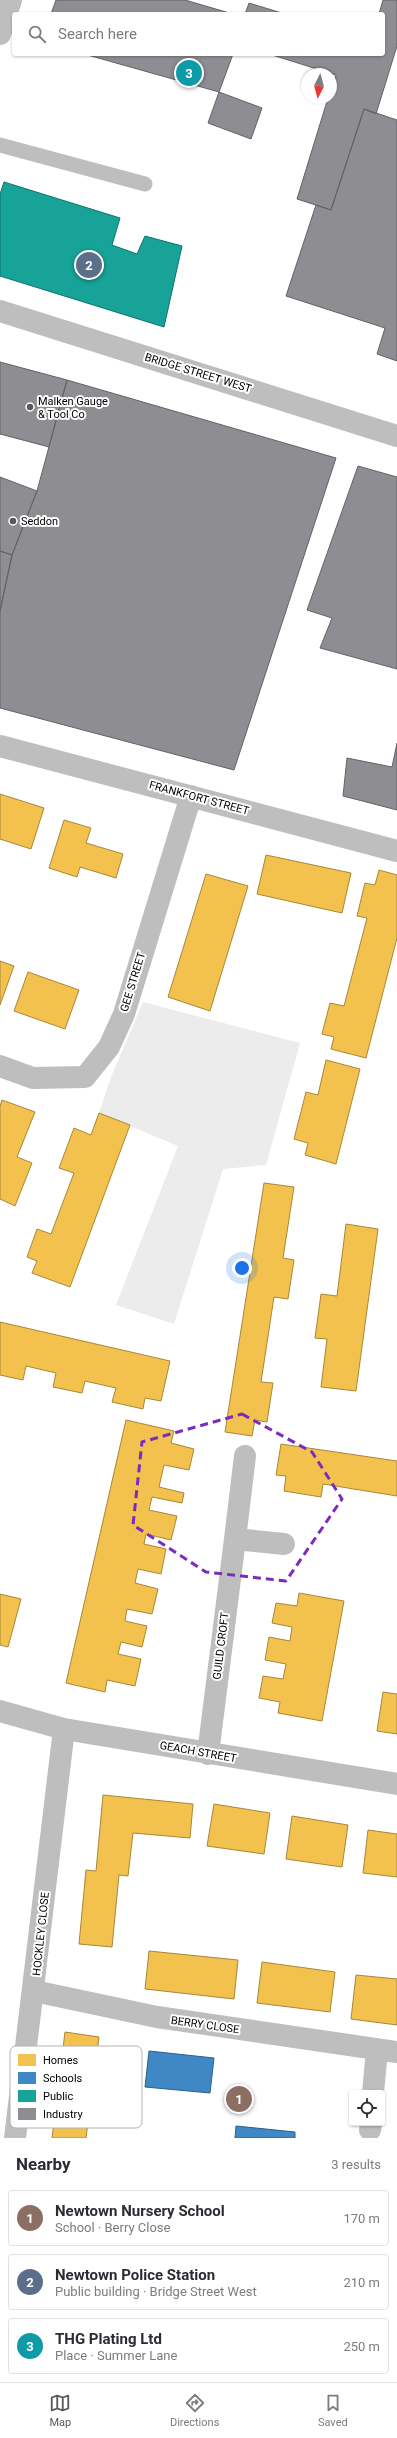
<!DOCTYPE html>
<meta charset="utf-8">
<style>
:root{--surface:#fff;--page:#f2f2f3;--text:#2b2b33;--muted:#7c7c81;--line:#e1e1e2;--accent:#595959}
body{margin:0;font-family:Roboto,sans-serif;background:var(--page);color:var(--text)}
.controls{position:absolute;right:12px;bottom:12px;display:grid;overflow:hidden;border-radius:4px;box-shadow:0 1px 3px #0004}
.controls button{width:36px;height:36px;display:grid;place-items:center;padding:0;border:0;border-bottom:1px solid var(--line);background:var(--surface);color:var(--text);font:20px sans-serif}
.compass{position:absolute;left:301px;top:68px;width:36px;height:36px;border-radius:50%;background:var(--surface);box-shadow:0 1px 3px #0004;rotate:186deg}
.you{position:absolute;left:242px;top:1268px;width:14px;height:14px;margin:-10px;border:3px solid #fff;border-radius:50%;background:#1a73e8;box-shadow:0 0 0 6px #1a73e833}
.badge{display:grid;place-items:center;width:26px;height:26px;border-radius:50%;background:var(--accent);color:#fff;font-size:13px;font-weight:700}
.pin{position:absolute;translate:-50% -50%;border:2px solid #fff;box-shadow:0 1px 4px #0006}
.list{margin:0;padding:0;list-style:none}
h2{display:flex;justify-content:space-between;align-items:center;height:52px;margin:0;padding:0 16px;font-size:17px}
h2 small{font-size:13px;font-weight:400;color:var(--muted)}
.list li{display:grid;grid-template-columns:26px 1fr auto;gap:12px;align-items:center;box-sizing:border-box;height:56px;margin:0 8px 8px;padding:0 8px;border:1px solid var(--line);border-radius:4px}
.list b{display:block;font-size:15px;white-space:nowrap}
.list p{margin:0;font-size:13px;white-space:nowrap;color:var(--muted)}
.list em{font-size:13px;font-style:normal;color:var(--muted)}
.icon{flex:none;width:22px;height:22px;fill:none;stroke:currentColor;stroke-width:2;stroke-linecap:round;stroke-linejoin:round}
.map{position:relative;flex:none;width:397px;height:2138px;overflow:hidden}
.search{position:absolute;background:var(--surface);box-shadow:0 1px 3px #0004;left:12px;right:12px;top:12px;height:44px;display:flex;align-items:center;gap:10px;box-sizing:border-box;padding:0 14px;border-radius:4px;color:var(--muted);font-size:15px}
.sheet{height:244px;background:var(--surface)}
nav{display:flex;justify-content:space-around;align-items:center;box-sizing:border-box;height:56px;border-top:1px solid var(--line);background:var(--surface);font-size:11px;color:var(--muted)}
nav a{display:grid;justify-items:center;gap:2px}
nav .on{color:var(--accent)}
.map>svg:first-child{display:block}
.green{fill:#ececec}
.homes{fill:#f2c14e;stroke:#a98737}
.schools{fill:#3f88c5;stroke:#2c5f8a}
.public{fill:#17a398;stroke:#10726a}
.industry{fill:#8d8d92;stroke:#636366}
.lines{fill:none;stroke-linecap:round;stroke-linejoin:round}
.service{stroke:#bebebe;stroke-width:15}
.minor{stroke:#bebebe;stroke-width:22}
.marked{fill:none;stroke:#7b2cbf;stroke-width:3;stroke-dasharray:8 5;stroke-linejoin:round}
.poi-dot{fill:#595959;stroke:#fff;stroke-width:1.5}
.labels{text-anchor:middle;dominant-baseline:central;stroke-width:4;stroke-linejoin:round;paint-order:stroke}
.street-label{font-size:11px;fill:#000;stroke:#fff}
.poi-label{font-size:11px;fill:#000;stroke:#fff;text-anchor:start}
.key{fill:#fff;stroke:#b2b2b2;stroke-width:1}
.key-label{font-size:11px;fill:#000}
</style>
<div class="map">
<svg width="397" height="2138" viewBox="0 0 397 2138">
<rect width="100%" height="100%" fill="#fff"/>
<!-- green -->
<path class="green" d="M 143,1002 L 300,1043 L 266,1165 L 223,1169 L 174,1324 L 116,1305 L 178,1146 L 99,1113 L 111,1077 Z"/>
<!-- homes -->
<path class="homes" d="M 0,794 L 44,808 L 31,849 L 0,839 Z
M 64,820 L 91,828 L 86,843 L 123,854 L 116,878 L 80,867 L 77,877 L 49,868 Z
M 266,855 L 351,873 L 342,913 L 257,894 Z
M 379,870 L 397,875 L 397,938 L 366,1058 L 331,1049 L 334,1037 L 322,1034 L 330,1003 L 344,1006 L 367,918 L 357,916 L 365,883 L 375,885 Z
M 206,874 L 248,886 L 210,1011 L 168,997 Z
M 0,961 L 14,966 L 0,1005 Z
M 28,972 L 79,990 L 65,1029 L 14,1011 Z
M 326,1060 L 360,1069 L 336,1164 L 305,1155 L 308,1143 L 294,1139 L 306,1092 L 318,1095 Z
M 2,1100 L 35,1112 L 17,1157 L 32,1163 L 15,1206 L 0,1199 L 0,1106 Z
M 99,1113 L 130,1125 L 70,1287 L 32,1273 L 37,1261 L 27,1257 L 37,1229 L 51,1234 L 74,1173 L 59,1168 L 74,1128 L 91,1135 Z
M 264,1183 L 294,1187 L 283,1258 L 294,1260 L 288,1299 L 274,1297 L 261,1382 L 273,1383 L 267,1422 L 255,1420 L 252,1436 L 225,1432 Z
M 346,1224 L 378,1229 L 356,1391 L 321,1387 L 327,1339 L 315,1338 L 321,1294 L 337,1296 Z
M 0,1322 L 170,1361 L 161,1401 L 145,1398 L 143,1409 L 112,1402 L 116,1388 L 85,1381 L 82,1393 L 53,1387 L 56,1373 L 26,1366 L 23,1380 L 0,1375 Z
M 126,1420 L 174,1431 L 171,1443 L 194,1449 L 189,1470 L 164,1465 L 159,1487 L 184,1493 L 182,1503 L 152,1497 L 149,1510 L 177,1516 L 171,1540 L 146,1534 L 144,1544 L 166,1549 L 161,1574 L 138,1569 L 135,1583 L 158,1589 L 152,1614 L 127,1609 L 125,1621 L 147,1626 L 142,1647 L 121,1642 L 118,1654 L 141,1659 L 135,1686 L 107,1680 L 105,1692 L 66,1683 Z
M 281,1444 L 397,1461 L 397,1496 L 323,1484 L 321,1497 L 284,1491 L 286,1476 L 276,1475 Z
M 299,1593 L 344,1601 L 322,1721 L 278,1713 L 280,1702 L 259,1698 L 263,1676 L 283,1679 L 286,1664 L 265,1660 L 269,1637 L 290,1641 L 292,1627 L 272,1623 L 276,1603 L 297,1606 Z
M 0,1594 L 21,1599 L 8,1647 L 0,1645 Z
M 383,1692 L 397,1694 L 397,1734 L 377,1731 Z
M 103,1795 L 193,1804 L 190,1838 L 133,1833 L 128,1876 L 119,1875 L 112,1947 L 79,1944 L 86,1870 L 96,1871 Z
M 214,1804 L 270,1813 L 264,1854 L 207,1846 Z
M 292,1816 L 348,1825 L 342,1867 L 286,1859 Z
M 368,1830 L 397,1834 L 397,1877 L 363,1873 Z
M 149,1951 L 238,1960 L 234,1999 L 145,1989 Z
M 262,1962 L 335,1972 L 330,2012 L 257,2003 Z
M 356,1975 L 397,1979 L 397,2025 L 351,2019 Z
M 65,2032 L 99,2037 L 86,2138 L 52,2138 Z"/>
<!-- schools -->
<path class="schools" d="M 149,2051 L 214,2058 L 210,2093 L 145,2087 Z
M 236,2126 L 295,2132 L 295,2138 L 235,2138 Z"/>
<!-- public -->
<path class="public" d="M 4,182 L 120,218 L 112,245 L 137,254 L 145,236 L 182,246 L 164,327 L 0,276 L 0,194 Z"/>
<!-- industry -->
<path class="industry" d="M 56,0 L 185,0 L 233,14 L 51,14 Z
M 383,0 L 397,0 L 397,46 L 376,114 L 364,109 L 331,210 L 297,199 L 328,98 L 331,98 L 336,75 L 269,54 L 383,54 L 383,14 L 379,14 Z
M 249,3 L 285,14 L 245,14 Z
M 84,54 L 233,54 L 219,92 Z
M 219,92 L 262,108 L 251,139 L 208,123 Z
M 364,109 L 397,120 L 397,361 L 377,354 L 385,328 L 286,296 L 316,205 L 331,210 Z
M 0,362 L 67,380 L 49,447 L 0,434 Z
M 67,380 L 336,458 L 234,770 L 0,708 L 0,611 L 12,555 L 37,491 Z
M 358,466 L 397,477 L 397,669 L 320,648 L 332,618 L 307,610 Z
M 0,477 L 37,491 L 12,555 L 0,551 Z
M 0,551 L 12,555 L 0,611 Z
M 397,743 L 397,810 L 343,796 L 347,758 L 392,767 Z"/>
<g class="lines">
<!-- service -->
<path class="service" d="M 0,145 L 145,184"/>
<!-- minor -->
<path class="minor" d="M 0,34 L 11,0
M 0,311 L 397,436
M 0,746 L 397,851
M 0,1066 L 33,1078 L 85,1077 L 109,1047 L 124,1014 L 191,796
M 235,1539 L 245,1456
M 0,1711 L 64,1729 L 397,1784
M 208,1754 L 235,1539 L 284,1544
M 34,1991 L 157,2017 L 397,2052
M 373,2093 L 377,2050
M 370,2130 L 371,2123
M 15,2138 L 64,1729"/>
</g>
<!-- marked area -->
<path class="marked" d="M 242,1414 L 312,1452 L 342,1499 L 286,1581 L 206,1572 L 133,1525 L 142,1442 Z"/>
<!-- markers -->
<g class="poi-dot">
<circle cx="30" cy="407" r="4"/>
<circle cx="13" cy="521" r="4"/>
</g>
<g class="labels">
<!-- street labels -->
<g class="street-label">
<text transform="translate(198 373) rotate(17)">BRIDGE STREET WEST</text>
<text transform="translate(199 798) rotate(15)">FRANKFORT STREET</text>
<text transform="translate(133 982) rotate(-73)">GEE STREET</text>
<text transform="translate(221 1646) rotate(-83)">GUILD CROFT</text>
<text transform="translate(198 1752) rotate(10)">GEACH STREET</text>
<text transform="translate(41 1934) rotate(-84)">HOCKLEY CLOSE</text>
<text transform="translate(205 2025) rotate(8)">BERRY CLOSE</text>
</g>
<!-- poi labels -->
<g class="poi-label">
<text x="38" y="401">Malken Gauge<tspan x="38" dy="13">&amp; Tool Co</tspan></text>
<text x="21" y="521">Seddon</text>
</g>
</g>
<!-- legend -->
<rect x="10" y="2046" width="132" height="82" rx="6" class="key"/>
<rect x="18" y="2054" width="18" height="12" fill="#f2c14e"/>
<rect x="18" y="2072" width="18" height="12" fill="#3f88c5"/>
<rect x="18" y="2090" width="18" height="12" fill="#17a398"/>
<rect x="18" y="2108" width="18" height="12" fill="#8d8d92"/>
<g class="key-label">
<text x="43" y="2064">Homes</text>
<text x="43" y="2082">Schools</text>
<text x="43" y="2100">Public</text>
<text x="43" y="2118">Industry</text>
</g>
</svg>
<div class="controls">
<button><svg class="icon" aria-label="locate" viewBox="0 0 24 24"><circle cx="12" cy="12" r="6"/><path d="M12 2v4M12 18v4M2 12h4M18 12h4"/></svg></button>
</div>
<svg class="compass" viewBox="-18 -18 36 36"><path d="M0-13l5 13h-10z" fill="#e53935"/><path d="M0 13l5-13h-10z" fill="#7c7c81"/></svg>
<div class="you"></div>
<div class="pin badge" style="left:239px;top:2099px;background:#8d6e63">1</div>
<div class="pin badge" style="left:89px;top:265px;background:#5c6f8a">2</div>
<div class="pin badge" style="left:189px;top:73px;background:#0f9aa8">3</div>
<div class="search"><svg class="icon" aria-label="search" viewBox="0 0 24 24"><circle cx="10" cy="10" r="6"/><path d="M15 15l6 6"/></svg>Search here</div>
</div>
<section class="sheet">
<h2>Nearby<small>3 results</small></h2>
<ul class="list">
<li><span class="badge" style="background:#8d6e63">1</span><div><b>Newtown Nursery School</b><p>School · Berry Close</p></div><em>170 m</em></li>
<li><span class="badge" style="background:#5c6f8a">2</span><div><b>Newtown Police Station</b><p>Public building · Bridge Street West</p></div><em>210 m</em></li>
<li><span class="badge" style="background:#0f9aa8">3</span><div><b>THG Plating Ltd</b><p>Place · Summer Lane</p></div><em>250 m</em></li>
</ul>
</section>
<nav>
<a class="on"><svg class="icon" aria-label="map" viewBox="0 0 24 24"><path d="M3 6l6-2 6 2 6-2v14l-6 2-6-2-6 2zM9 4v14M15 6v14"/></svg>Map</a>
<a><svg class="icon" aria-label="directions" viewBox="0 0 24 24"><path d="M12 3l9 9-9 9-9-9zM9 14v-3h6M13 9l2 2-2 2"/></svg>Directions</a>
<a><svg class="icon" aria-label="saved" viewBox="0 0 24 24"><path d="M7 4h10v16l-5-4-5 4z"/></svg>Saved</a>
</nav>
